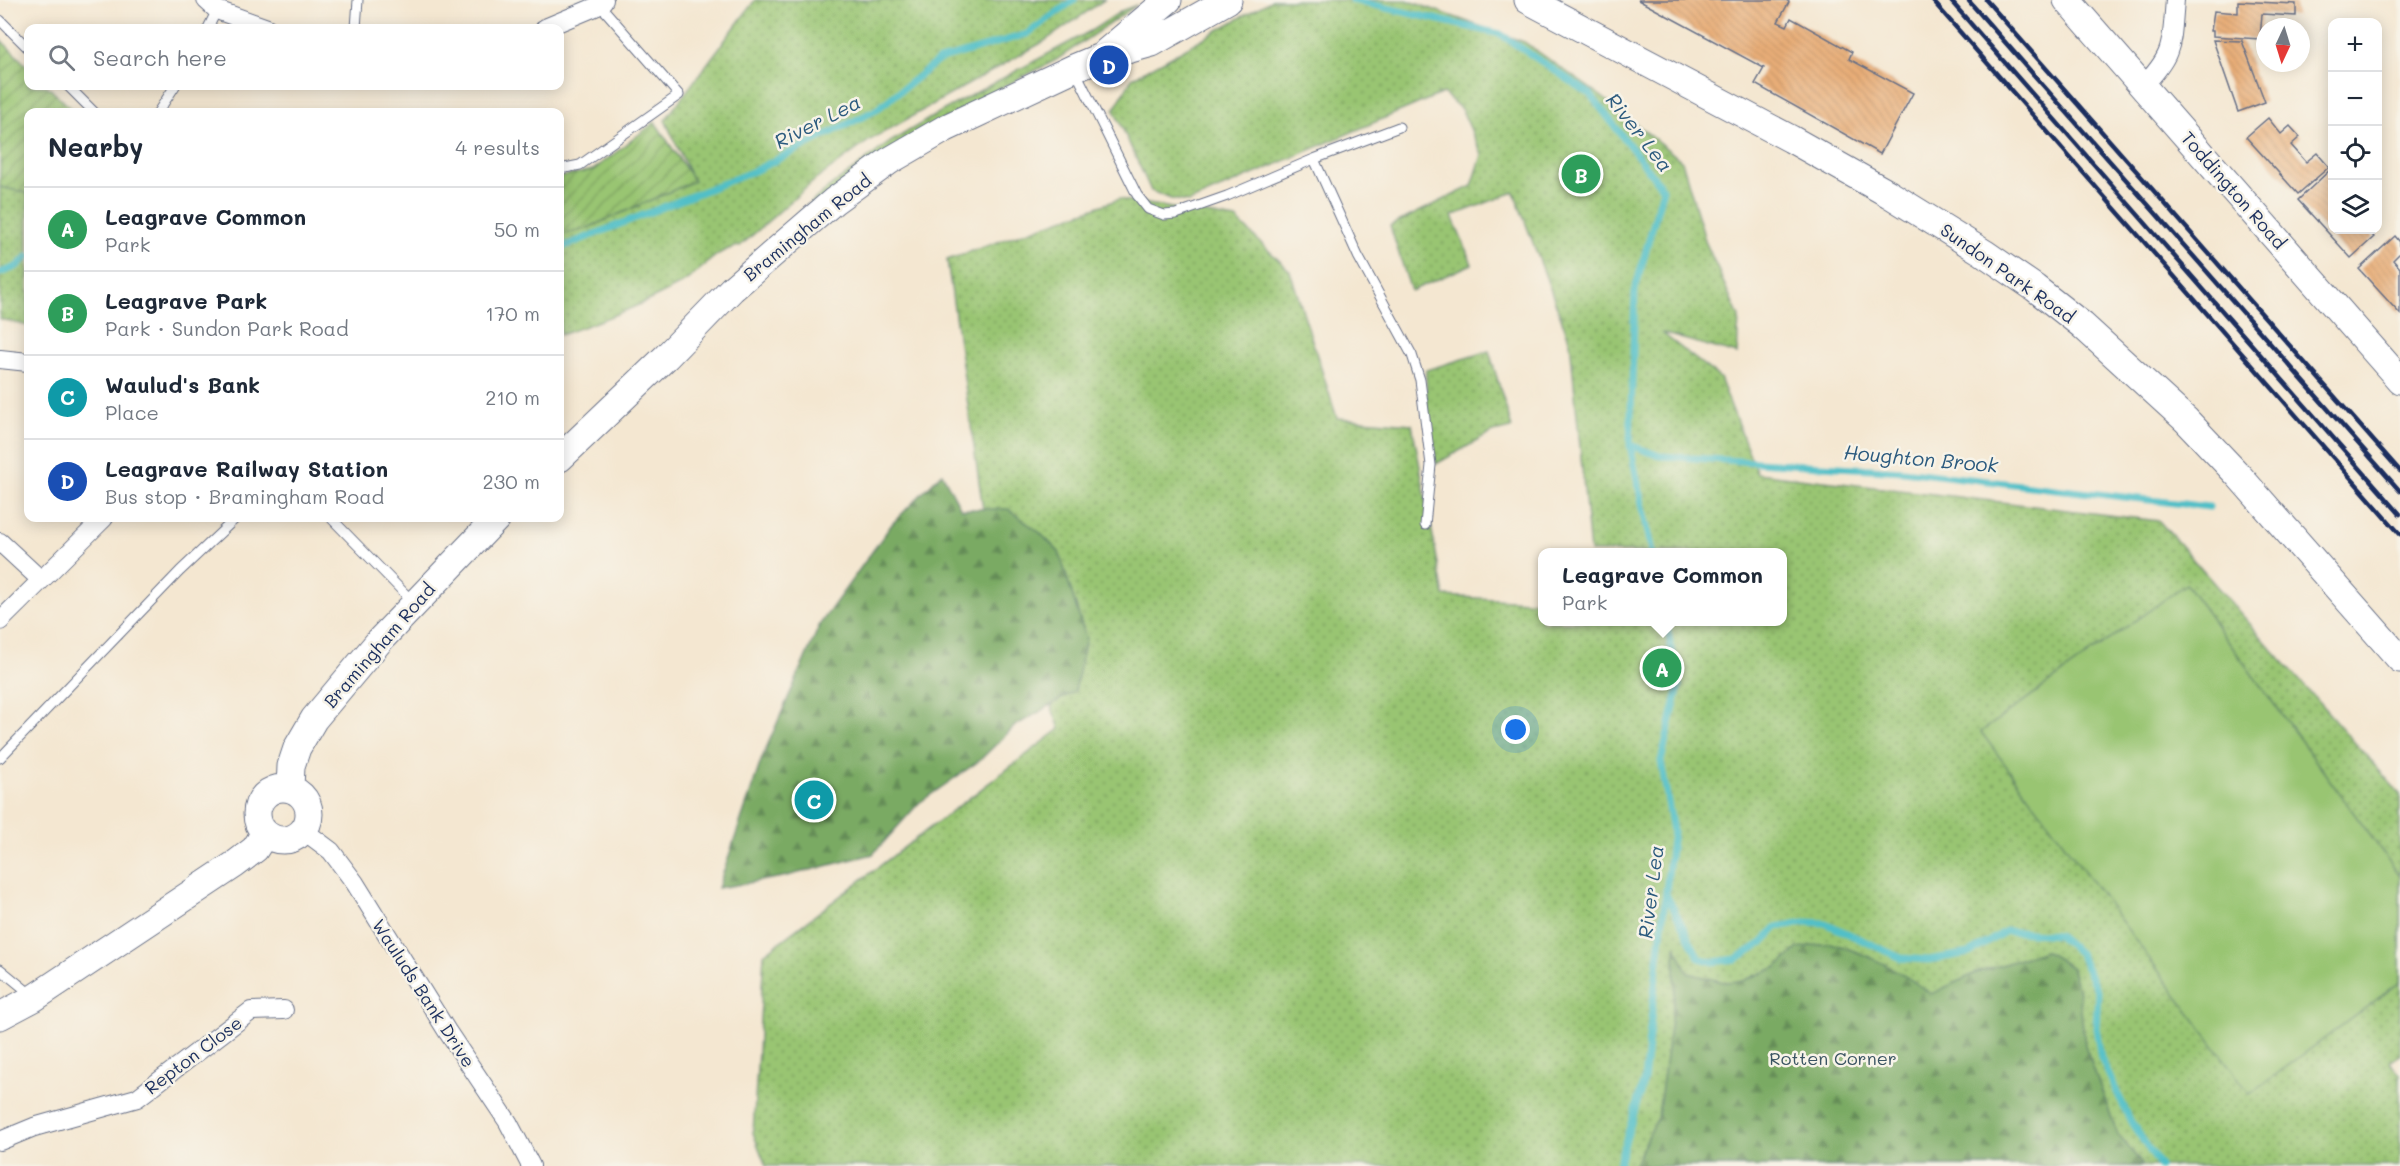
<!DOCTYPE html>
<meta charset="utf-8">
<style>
:root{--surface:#fff;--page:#f2f2f3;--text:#1f2937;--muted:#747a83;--line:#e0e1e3;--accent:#d1495b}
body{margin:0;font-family:Mali,sans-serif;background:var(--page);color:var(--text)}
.controls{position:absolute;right:18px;top:18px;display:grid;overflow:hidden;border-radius:12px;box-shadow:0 3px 15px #0003}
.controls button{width:54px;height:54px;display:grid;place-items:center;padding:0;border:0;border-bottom:2px solid var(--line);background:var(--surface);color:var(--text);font:30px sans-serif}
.compass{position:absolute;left:2256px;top:18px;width:54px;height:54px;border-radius:50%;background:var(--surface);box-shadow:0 3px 15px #0003;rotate:184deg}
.you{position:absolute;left:1516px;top:730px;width:21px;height:21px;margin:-15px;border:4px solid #fff;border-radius:50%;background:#1a73e8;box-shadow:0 0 0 9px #1a73e833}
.badge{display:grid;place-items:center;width:39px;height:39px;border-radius:50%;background:var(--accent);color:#fff;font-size:20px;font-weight:700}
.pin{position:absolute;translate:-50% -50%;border:3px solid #fff;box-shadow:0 2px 6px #0006}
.popup{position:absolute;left:1538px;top:548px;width:249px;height:78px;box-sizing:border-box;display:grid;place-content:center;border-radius:12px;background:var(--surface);filter:drop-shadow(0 2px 4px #0005);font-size:20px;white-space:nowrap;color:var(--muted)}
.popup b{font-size:22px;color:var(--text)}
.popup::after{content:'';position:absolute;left:50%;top:100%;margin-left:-12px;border:12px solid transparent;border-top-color:var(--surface)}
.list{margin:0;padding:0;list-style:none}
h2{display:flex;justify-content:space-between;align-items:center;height:78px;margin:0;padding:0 24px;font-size:26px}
h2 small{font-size:20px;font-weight:400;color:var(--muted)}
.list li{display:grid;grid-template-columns:39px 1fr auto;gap:18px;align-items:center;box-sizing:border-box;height:84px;padding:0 24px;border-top:2px solid var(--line)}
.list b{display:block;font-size:22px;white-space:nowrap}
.list p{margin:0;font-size:20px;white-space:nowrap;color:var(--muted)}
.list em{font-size:20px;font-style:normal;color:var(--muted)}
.icon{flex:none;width:33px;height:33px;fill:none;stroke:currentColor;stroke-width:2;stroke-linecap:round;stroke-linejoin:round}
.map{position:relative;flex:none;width:2400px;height:1166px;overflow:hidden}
.search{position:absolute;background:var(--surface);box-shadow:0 3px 15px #0003;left:24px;top:24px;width:540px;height:66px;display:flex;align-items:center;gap:15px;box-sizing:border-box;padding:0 21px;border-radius:12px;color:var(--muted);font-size:22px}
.panel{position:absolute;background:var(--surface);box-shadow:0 3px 15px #0003;left:24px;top:108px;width:540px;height:414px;border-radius:12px}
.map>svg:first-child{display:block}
.grass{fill:url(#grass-dots);stroke:#5a7a68;stroke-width:1.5}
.forest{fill:url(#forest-firs);stroke:#4a6c61;stroke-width:1.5}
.garden{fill:url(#garden-furrows);stroke:#5a7a68;stroke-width:1.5}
.pitch{fill:#99c572;stroke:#5a7a68;stroke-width:1.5}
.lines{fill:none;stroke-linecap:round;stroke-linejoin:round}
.stream{stroke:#51bfc7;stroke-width:7}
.building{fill:url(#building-back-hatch)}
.lane-casing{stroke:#676f86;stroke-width:11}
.street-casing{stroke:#676f86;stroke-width:20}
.secondary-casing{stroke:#676f86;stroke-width:29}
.lane{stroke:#fff;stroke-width:9}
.street{stroke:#fff;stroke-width:18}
.secondary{stroke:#fff;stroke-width:27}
.rail{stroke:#1b2f5e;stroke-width:4.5}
.labels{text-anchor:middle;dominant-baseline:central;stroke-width:5;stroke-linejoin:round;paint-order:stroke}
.street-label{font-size:18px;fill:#1b2f5e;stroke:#f7f3e8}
.park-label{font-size:18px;fill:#3a5463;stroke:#f7f3e8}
.water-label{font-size:20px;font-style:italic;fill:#2b5a7e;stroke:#f7f3e8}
</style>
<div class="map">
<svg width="2400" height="1166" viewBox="0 0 2400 1166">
<defs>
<pattern id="grass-dots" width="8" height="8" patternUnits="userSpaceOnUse" patternTransform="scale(1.5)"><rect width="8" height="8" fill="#99c572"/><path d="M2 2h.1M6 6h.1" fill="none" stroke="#7ca061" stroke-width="1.8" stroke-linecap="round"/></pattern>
<pattern id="forest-firs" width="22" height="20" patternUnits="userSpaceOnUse" patternTransform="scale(1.5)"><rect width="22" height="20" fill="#7aaa64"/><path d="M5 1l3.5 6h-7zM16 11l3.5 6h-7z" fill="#638b56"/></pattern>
<pattern id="garden-furrows" width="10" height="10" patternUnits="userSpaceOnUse" patternTransform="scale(1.5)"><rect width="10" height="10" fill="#99c572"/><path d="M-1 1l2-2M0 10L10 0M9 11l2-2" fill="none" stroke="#7ca061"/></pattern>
<pattern id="building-back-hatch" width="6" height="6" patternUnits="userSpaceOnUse" patternTransform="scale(1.5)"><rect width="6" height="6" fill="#e8ad77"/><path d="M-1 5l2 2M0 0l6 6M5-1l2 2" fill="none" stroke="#c69569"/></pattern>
</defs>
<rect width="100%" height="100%" fill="#f7f3e8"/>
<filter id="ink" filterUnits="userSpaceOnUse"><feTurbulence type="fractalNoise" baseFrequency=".0167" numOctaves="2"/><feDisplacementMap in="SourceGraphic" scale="12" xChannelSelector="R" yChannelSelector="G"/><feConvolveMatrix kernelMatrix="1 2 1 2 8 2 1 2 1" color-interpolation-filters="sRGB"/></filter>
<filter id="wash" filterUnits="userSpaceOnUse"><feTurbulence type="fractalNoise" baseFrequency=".008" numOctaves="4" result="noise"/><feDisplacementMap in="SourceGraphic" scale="24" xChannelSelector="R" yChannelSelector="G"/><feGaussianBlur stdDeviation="1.35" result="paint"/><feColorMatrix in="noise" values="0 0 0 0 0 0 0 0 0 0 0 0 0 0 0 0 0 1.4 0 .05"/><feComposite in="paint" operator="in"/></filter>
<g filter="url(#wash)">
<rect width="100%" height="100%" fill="#f4e7d1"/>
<!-- grass -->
<path class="grass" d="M 755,0 L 1104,0 L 1043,42 L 870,140 L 814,181 L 740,246 C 710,251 704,272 679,285 C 641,306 600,321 560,335 L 560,235 L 585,229 L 693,181 L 665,120 Z
M 1272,0 L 1407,0 L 1524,42 L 1601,96 L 1682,161 L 1706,243 L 1739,317 L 1737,354 L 1662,333 L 1720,378 L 1757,473 L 2159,521 L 2400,794 L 2400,1054 L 2390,1062 L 2400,1073 L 2400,1166 L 766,1166 L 753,1133 L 764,954 L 1060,729 L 988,544 L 947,260 L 1119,199 L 1236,219 L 1290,271 L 1337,418 L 1412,424 L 1444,596 L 1542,602 L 1542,622 L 1782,622 L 1782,552 L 1590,552 L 1570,342 L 1514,192 L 1452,216 L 1472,264 L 1411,291 L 1390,226 L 1472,186 L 1482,155 L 1462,110 L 1443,93 L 1189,202 L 1171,199 L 1151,191 L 1114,110 L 1132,78 Z
M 1137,5 L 1056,60 L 1001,88 L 749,257 L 823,192 L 890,142 L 942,111 L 1094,29 L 1123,10 Z
M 0,187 L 28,193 L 28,326 L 0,319 Z
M 1489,351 L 1512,428 L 1493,432 L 1436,464 L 1427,412 L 1426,370 Z"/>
<!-- forest -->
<path class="forest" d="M 942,473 L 961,509 L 1008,509 L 1039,532 L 1059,552 L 1086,638 L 1075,691 L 1015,726 L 979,761 L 919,803 L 873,854 L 783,877 L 718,888 L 762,758 L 820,624 L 892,524 Z
M 1831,943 C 1870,955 1898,969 1931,994 L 1976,973 L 2045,951 L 2071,967 L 2079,992 L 2085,1045 L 2118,1135 L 2141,1162 L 2142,1166 L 1634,1166 L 1658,1116 L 1675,989 L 1675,945 L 1688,973 L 1724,982 L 1742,981 L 1777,967 L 1798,948 Z"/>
<!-- garden -->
<path class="garden" d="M 1,40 L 28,67 L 28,86 L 47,86 L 75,112 L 28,112 L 28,193 L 0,187 Z
M 655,122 L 694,181 L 585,229 L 560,235 L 560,177 L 593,170 Z"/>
<!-- pitch -->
<path class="pitch" d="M 2186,584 L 2400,876 L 2400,982 L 2250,1094 L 1981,732 Z"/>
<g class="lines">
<!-- stream -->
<path class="stream" d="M 1352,0 L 1500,34 L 1590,94 L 1663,189 L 1635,290 L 1630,445 L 1652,552
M 560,248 L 754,171 L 876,110 L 939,60 L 1027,34 L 1074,0
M 0,273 L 16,267 L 28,256
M 1630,445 L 1660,456 L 1903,471 L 2209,507
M 1666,894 L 1699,958 L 1713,962 L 1736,959 L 1762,943 L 1777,927 L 1805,922 L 1825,923 L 1901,958 L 1928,960 L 1970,953 L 2006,931 L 2058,935 L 2079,953 L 2098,992 L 2096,1028 L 2101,1058 L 2131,1122 L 2160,1166
M 1618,1166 L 1644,1080 L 1673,831 L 1661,761 L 1679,686 L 1666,622"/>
</g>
<g id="blocks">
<!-- building -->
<path class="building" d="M 1638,0 L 1786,0 L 1789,2 L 1778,22 L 1787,26 L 1791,18 L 1852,52 L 1849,59 L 1913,93 L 1880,154 L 1755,84 L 1764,68 Z
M 2238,1 L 2296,4 L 2296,16 L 2262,14 L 2260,39 L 2213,36 L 2213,31 L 2211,31 L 2214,11 L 2238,13 Z
M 2213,40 L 2242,41 L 2265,102 L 2238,112 Z
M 2268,118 L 2281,134 L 2290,126 L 2300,137 L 2291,145 L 2306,162 L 2317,153 L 2329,167 L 2298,194 L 2246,137 Z
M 2332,168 L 2332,230 L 2368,230 L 2374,237 L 2351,258 L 2298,200 Z
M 2395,236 L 2400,242 L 2400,253 L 2393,260 L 2400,268 L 2400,314 L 2359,269 Z"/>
</g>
</g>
<g filter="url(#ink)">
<use href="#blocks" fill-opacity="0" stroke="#676f86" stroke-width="1.5"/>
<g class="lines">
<!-- lane casing -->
<g class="lane-casing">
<path id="lane" d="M 0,20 L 28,48
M 208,28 L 217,10
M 356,28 L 358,0
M 1075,70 L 1137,195 L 1148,209 L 1164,215 L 1176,214 L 1227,196 L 1314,159 L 1358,256 L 1412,355 L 1420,380 L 1431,465 L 1425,525
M 68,86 L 94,112
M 158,112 L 175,86
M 1314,159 L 1399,127
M 560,169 L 580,165 L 679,95 L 600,5
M 331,518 L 413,602
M 0,758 L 180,571 L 236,518
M 0,969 L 33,996"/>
</g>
<!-- street casing -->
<g class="street-casing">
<path id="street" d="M 206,0 L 217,10 L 267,28
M 545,28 L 600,5 L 604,0
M 2143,86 C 2175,53 2171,44 2175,0
M 0,359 L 28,362
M 0,542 L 41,580
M 0,621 L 104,518
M 303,830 L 331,851 L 355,883 L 447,1031 L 508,1122 L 531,1166
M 0,1141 L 34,1127 L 137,1098 L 251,1011 L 284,1010"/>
</g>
<!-- secondary casing -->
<g class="secondary-casing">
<path id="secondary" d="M 1528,0 L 1791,139 L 1889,194 L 1984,253 L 2035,288 L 2082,325 L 2186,420 L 2239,476 L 2400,659
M 2067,0 L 2400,380
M 1106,52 L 1168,0
M 560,458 L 666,357 L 732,289 L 834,201 L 889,161 L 946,128 L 1074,68 L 1098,58 L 1152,43 L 1228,0
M257 814a26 26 0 1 1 52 0a26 26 0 1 1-52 0Z
M 290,789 L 291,766 L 297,748 L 314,719 L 381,639 L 497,518
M 0,1016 L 34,998 L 234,865 L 255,849 L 265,833"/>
</g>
<!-- lane -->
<use href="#lane" class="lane"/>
<!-- street -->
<use href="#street" class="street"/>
<!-- secondary -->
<use href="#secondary" class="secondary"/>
<!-- rail -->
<path class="rail" d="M 1932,0 L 2400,534
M 1950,0 L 2400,514
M 1968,0 L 2400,491
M 1986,0 L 2400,471"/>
</g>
</g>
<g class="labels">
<!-- street labels -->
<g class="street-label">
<text transform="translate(2234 190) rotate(49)">Toddington Road</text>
<text transform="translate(807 227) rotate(-39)">Bramingham Road</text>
<text transform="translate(2008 273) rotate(35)">Sundon Park Road</text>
<text transform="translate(379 645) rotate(-49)">Bramingham Road</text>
<text transform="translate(424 993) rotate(57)">Wauluds Bank Drive</text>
<text transform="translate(193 1055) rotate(-37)">Repton Close</text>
</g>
<!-- park labels -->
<g class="park-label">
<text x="1833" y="1058">Rotten Corner</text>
</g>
<!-- water labels -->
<g class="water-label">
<text transform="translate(817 121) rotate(-27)">River Lea</text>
<text transform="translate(1640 132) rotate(52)">River Lea</text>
<text transform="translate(1921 458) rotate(5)">Houghton Brook</text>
<text transform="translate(1650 892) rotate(-83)">River Lea</text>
</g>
</g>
</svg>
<div class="controls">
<button>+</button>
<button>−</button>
<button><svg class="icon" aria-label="locate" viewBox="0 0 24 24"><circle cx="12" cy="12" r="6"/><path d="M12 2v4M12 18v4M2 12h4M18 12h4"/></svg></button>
<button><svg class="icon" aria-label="layers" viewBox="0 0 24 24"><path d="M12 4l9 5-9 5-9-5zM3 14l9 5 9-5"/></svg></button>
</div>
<svg class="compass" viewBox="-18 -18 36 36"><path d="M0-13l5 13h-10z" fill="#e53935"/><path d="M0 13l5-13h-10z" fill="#747a83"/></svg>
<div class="you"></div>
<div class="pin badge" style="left:1662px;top:668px;background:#2e9e5b">A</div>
<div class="popup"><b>Leagrave Common</b>Park</div>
<div class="pin badge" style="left:1581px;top:174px;background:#2e9e5b">B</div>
<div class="pin badge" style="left:814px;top:800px;background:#0f9aa8">C</div>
<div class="pin badge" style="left:1109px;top:65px;background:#1a4fb4">D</div>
<div class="search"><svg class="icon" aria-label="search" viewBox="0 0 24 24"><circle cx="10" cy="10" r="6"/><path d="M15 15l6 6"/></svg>Search here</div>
<section class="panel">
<h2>Nearby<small>4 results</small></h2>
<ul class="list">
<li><span class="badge" style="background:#2e9e5b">A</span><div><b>Leagrave Common</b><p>Park</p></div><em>50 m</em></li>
<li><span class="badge" style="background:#2e9e5b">B</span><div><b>Leagrave Park</b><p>Park · Sundon Park Road</p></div><em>170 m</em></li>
<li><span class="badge" style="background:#0f9aa8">C</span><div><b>Waulud's Bank</b><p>Place</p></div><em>210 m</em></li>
<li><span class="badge" style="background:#1a4fb4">D</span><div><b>Leagrave Railway Station</b><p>Bus stop · Bramingham Road</p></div><em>230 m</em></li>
</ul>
</section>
</div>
